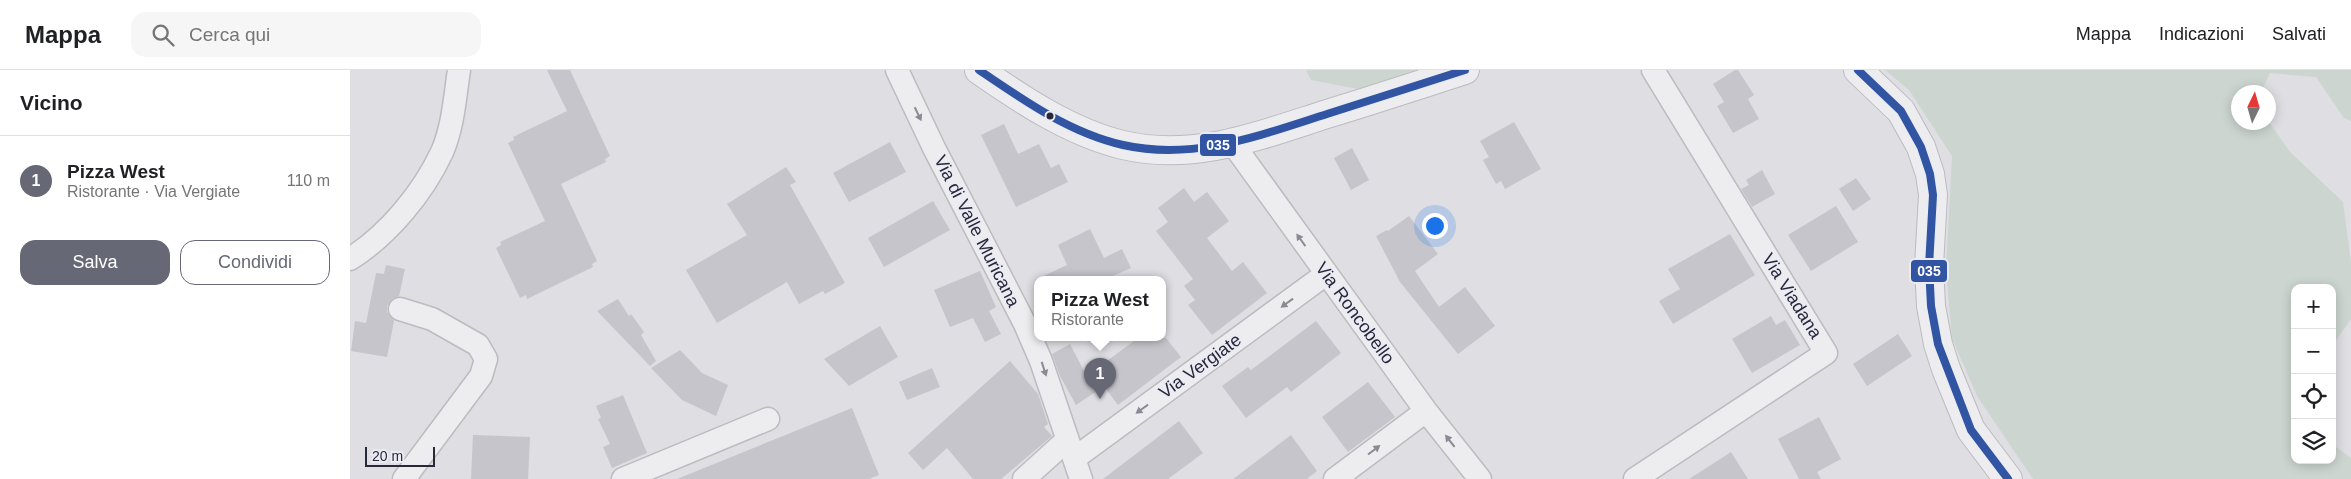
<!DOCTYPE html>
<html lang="it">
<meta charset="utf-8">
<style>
:root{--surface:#fff;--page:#f6f6f6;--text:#202124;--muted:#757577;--line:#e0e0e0;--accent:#676875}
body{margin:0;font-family:Helvetica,sans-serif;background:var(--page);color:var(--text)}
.controls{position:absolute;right:15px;bottom:15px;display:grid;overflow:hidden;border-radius:10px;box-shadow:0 2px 12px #0003}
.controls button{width:45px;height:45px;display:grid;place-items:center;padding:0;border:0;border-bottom:1px solid var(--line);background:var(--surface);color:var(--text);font:25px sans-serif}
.compass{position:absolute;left:1881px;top:15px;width:45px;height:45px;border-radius:50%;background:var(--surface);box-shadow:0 2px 12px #0003;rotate:5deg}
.scale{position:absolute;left:15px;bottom:12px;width:70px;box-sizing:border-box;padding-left:5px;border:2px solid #27283a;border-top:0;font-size:14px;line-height:18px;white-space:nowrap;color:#27283a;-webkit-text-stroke:4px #ebecf3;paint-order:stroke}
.you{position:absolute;left:1084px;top:155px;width:18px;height:18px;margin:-12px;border:4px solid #fff;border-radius:50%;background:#1a73e8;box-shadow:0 0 0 8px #1a73e833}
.badge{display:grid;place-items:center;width:32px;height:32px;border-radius:50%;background:var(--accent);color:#fff;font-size:16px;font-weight:700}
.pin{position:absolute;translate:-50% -41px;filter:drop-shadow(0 1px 2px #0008)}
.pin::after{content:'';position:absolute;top:26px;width:18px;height:15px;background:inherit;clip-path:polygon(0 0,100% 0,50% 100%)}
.popup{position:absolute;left:684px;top:206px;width:132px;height:65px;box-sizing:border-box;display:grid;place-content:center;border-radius:10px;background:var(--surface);filter:drop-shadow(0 1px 4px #0005);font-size:16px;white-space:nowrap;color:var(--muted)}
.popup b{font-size:19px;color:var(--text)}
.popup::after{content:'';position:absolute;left:50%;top:100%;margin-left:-10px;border:10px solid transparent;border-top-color:var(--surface)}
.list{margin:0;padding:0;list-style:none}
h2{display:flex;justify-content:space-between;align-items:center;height:65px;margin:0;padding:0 20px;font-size:21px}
h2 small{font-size:16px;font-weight:400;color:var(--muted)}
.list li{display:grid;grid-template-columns:32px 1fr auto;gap:15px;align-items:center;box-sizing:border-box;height:90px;padding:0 20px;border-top:1px solid var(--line)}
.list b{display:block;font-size:19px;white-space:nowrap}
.list p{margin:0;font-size:16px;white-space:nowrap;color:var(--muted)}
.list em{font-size:16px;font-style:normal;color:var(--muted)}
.actions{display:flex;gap:10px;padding:15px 20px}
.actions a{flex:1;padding:11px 0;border:1px solid var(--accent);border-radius:15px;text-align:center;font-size:18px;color:var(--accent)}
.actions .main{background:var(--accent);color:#fff}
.icon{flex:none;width:28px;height:28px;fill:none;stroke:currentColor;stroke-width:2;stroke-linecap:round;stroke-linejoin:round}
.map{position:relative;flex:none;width:2001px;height:409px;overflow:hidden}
header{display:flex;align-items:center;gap:30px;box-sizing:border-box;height:70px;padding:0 25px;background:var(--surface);border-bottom:1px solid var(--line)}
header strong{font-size:24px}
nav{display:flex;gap:28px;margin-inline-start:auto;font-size:18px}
.search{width:350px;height:45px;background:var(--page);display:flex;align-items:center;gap:12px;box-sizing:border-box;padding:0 18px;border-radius:15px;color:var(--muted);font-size:19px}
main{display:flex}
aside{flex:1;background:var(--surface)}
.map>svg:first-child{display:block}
.green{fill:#ccd5cf}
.building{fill:#c5c5cb}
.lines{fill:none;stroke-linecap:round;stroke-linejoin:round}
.minor-casing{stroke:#bbbbc0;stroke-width:25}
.tertiary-casing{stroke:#bbbbc0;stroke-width:30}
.minor{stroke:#ededf0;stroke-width:22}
.tertiary{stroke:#ededf0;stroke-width:28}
.bus-1-casing{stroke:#ebecf3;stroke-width:11}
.bus-1{stroke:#3155a3;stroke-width:8}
.oneway{fill:#8a8a95}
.bus-dot{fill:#27283a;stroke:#ebecf3;stroke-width:2}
.labels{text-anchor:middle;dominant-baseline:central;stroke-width:4;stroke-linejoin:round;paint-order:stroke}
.street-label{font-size:18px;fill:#27283a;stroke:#ebecf3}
.line-badge{stroke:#ebecf3;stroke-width:2}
.badge-label{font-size:14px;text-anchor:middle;font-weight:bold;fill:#fff}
</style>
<header>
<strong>Mappa</strong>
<div class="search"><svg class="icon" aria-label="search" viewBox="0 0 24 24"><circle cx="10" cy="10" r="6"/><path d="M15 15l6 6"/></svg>Cerca qui</div>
<nav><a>Mappa</a><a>Indicazioni</a><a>Salvati</a></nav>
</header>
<main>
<aside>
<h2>Vicino<small></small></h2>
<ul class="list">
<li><span class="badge">1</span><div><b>Pizza West</b><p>Ristorante · Via Vergiate</p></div><em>110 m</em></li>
</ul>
<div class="actions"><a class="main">Salva</a><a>Condividi</a></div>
</aside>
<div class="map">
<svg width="2001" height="409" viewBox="0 0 2001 409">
<rect width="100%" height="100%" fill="#dedee3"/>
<!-- green -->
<path class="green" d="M 956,0 L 1079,0 L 1019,21 L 961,10 Z
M 1535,0 L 2001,0 L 2001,51 L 1994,48 L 1966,7 L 1920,3 L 1911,22 L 1888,22 L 1888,52 L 1919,52 L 1940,82 L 1993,132 L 2001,194 L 2001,249 L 1982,276 L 1982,218 L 1945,218 L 1945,390 L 1982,390 L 1982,374 L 2001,388 L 2001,409 L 1683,409 L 1627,326 L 1602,268 L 1596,198 L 1602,86 L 1559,20 Z"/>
<!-- building -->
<path class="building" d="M 197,0 L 220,0 L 260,86 L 255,89 L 256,92 L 211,114 L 247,191 L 242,194 L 243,197 L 177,229 L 176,225 L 170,228 L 146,178 L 151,175 L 150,172 L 195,151 L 158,73 L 164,70 L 163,67 L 217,41 Z
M 1385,0 L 1388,0 L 1404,25 L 1398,29 L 1409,49 L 1383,63 L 1367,36 L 1374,32 L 1363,14 Z
M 1164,52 L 1191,99 L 1155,119 L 1151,111 L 1146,114 L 1133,90 L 1139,87 L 1130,71 Z
M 654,54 L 668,84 L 689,74 L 701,98 L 709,94 L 718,112 L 666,137 L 631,65 Z
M 540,72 L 556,102 L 499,132 L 483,103 Z
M 1002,78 L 1019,110 L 1001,120 L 984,88 Z
M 436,97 L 446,112 L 440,115 L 495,213 L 475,224 L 473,221 L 449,234 L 437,212 L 367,253 L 336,200 L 397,165 L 377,134 Z
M 1412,100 L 1425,124 L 1402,137 L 1391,119 L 1399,115 L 1396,110 Z
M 1506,108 L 1521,129 L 1503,141 L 1489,119 Z
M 834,118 L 844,132 L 857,122 L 879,151 L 857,168 L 882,201 L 893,192 L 917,223 L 862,265 L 838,235 L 845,230 L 834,216 L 843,209 L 806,161 L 818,152 L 808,138 Z
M 583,131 L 600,160 L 534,197 L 518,168 Z
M 1486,136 L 1508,172 L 1461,201 L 1438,165 Z
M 1059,146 L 1088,184 L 1065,201 L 1089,237 L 1115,217 L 1145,256 L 1108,284 L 1050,212 L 1026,166 L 1037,160 L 1038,161 Z
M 740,159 L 754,188 L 772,179 L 781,198 L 754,210 L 685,210 L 717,195 L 708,175 Z
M 1380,164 L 1405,205 L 1323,254 L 1309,231 L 1330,219 L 1318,199 Z
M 36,195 L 55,199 L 49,226 L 42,229 L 37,236 L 37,242 L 44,251 L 37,287 L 1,281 L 5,251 L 16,253 L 26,203 L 34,204 Z
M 630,201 L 646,237 L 639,241 L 651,264 L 635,272 L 623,248 L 600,257 L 584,220 Z
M 268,229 L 279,246 L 281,244 L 294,262 L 291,265 L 306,291 L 300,296 L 247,241 Z
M 1421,246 L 1426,255 L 1435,250 L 1450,275 L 1402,303 L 1382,269 Z
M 966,251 L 991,283 L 941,322 L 937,317 L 896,348 L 872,316 L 898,297 L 901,300 Z
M 530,256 L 548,287 L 499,316 L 474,289 Z
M 1548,264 L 1562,286 L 1517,316 L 1503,294 Z
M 788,268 L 816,268 L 831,287 L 768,335 L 753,315 L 750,319 L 726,335 L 710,306 L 702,284 L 720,274 L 734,301 L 739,298 L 742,302 Z
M 330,280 L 352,303 L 378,315 L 366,346 L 332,330 L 301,298 Z
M 660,291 L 688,324 L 698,354 L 694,357 L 702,366 L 651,409 L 623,409 L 597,378 L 573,400 L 558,383 Z
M 582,298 L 590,317 L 557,330 L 549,312 Z
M 1018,312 L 1045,347 L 998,382 L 972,347 Z
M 273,325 L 297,383 L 262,398 L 253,377 L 260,374 L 248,349 L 251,348 L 246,336 Z
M 502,338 L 529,405 L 519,409 L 327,409 Z
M 1469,347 L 1491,389 L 1467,402 L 1471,409 L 1449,409 L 1428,369 Z
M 829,351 L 853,383 L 818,409 L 753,409 Z
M 123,365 L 180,367 L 178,409 L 121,409 Z
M 941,365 L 967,401 L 957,409 L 883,409 Z
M 1381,382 L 1398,409 L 1339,409 Z"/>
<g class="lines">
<!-- minor casing -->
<g class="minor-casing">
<path id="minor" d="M 547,0 L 584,78 L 675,254 L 691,291 L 731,409
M 883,74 L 1076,341 L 1130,409
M 0,189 C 38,165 73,123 92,82 C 103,57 105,27 109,0
M 50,239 L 82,249 L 128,275 L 136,289 L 131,306 L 54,409
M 725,388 L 976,204
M 273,409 L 418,349
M 674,409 L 717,370
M 985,409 L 1076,341
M 1285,409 L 1476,283 L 1303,0"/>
</g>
<!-- tertiary casing -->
<g class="tertiary-casing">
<path id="tertiary" d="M 629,0 C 672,30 722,63 773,75 C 844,92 911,65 977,44 C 1023,30 1069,15 1115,0
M 1508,0 L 1551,41 L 1571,77 L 1580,104 L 1583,125 L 1579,196 L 1581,236 L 1588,274 L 1596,299 L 1621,360 L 1658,409"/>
</g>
<!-- minor -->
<use href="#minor" class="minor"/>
<!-- tertiary -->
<use href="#tertiary" class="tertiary"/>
<!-- bus-1 casing -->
<g class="bus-1-casing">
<path id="bus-1" d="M 629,0 C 673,30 720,63 773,75 C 844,91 911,65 977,44 C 1023,29 1069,15 1115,0
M 1508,0 L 1551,41 L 1571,77 L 1580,104 L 1583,125 L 1579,196 L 1581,236 L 1588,274 L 1621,360 L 1658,409"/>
</g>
<!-- bus-1 -->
<use href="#bus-1" class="bus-1"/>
</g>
<!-- one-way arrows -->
<defs><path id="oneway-solid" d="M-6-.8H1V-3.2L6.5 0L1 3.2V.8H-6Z" transform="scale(1.25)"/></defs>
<g class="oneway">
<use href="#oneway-solid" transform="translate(568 44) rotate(64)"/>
<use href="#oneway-solid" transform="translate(951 170) rotate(-126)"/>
<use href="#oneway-solid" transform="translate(937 233) rotate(144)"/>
<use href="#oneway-solid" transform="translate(694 299) rotate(72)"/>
<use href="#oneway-solid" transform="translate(792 339) rotate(144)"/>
<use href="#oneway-solid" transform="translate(1100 371) rotate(-128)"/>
<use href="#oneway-solid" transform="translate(1024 380) rotate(-37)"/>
</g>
<!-- markers -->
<circle class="bus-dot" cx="700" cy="46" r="4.5"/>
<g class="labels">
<!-- street labels -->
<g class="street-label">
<text transform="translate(627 161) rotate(63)">Via di Valle Muricana</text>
<text transform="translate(1442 226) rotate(58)">Via Viadana</text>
<text transform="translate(1005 243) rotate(54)">Via Roncobello</text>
<text transform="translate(850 296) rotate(-36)">Via Vergiate</text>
</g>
</g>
<g class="line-badge">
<rect x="849" y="63" width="38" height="24" rx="5" fill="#3155a3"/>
<rect x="1560" y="189" width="38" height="24" rx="5" fill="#3155a3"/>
</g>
<g class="badge-label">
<text x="868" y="80">035</text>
<text x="1579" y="206">035</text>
</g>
</svg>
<div class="controls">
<button>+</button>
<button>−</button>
<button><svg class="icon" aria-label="locate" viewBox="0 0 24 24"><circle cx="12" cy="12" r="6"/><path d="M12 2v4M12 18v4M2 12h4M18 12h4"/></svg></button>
<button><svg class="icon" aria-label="layers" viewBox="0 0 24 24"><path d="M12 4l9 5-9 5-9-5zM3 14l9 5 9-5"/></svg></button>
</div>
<svg class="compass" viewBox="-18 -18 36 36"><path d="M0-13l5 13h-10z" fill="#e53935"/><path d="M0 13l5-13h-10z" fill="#757577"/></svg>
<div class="scale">20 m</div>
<div class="you"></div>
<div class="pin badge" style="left:750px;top:329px">1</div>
<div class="popup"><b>Pizza West</b>Ristorante</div>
</div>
</main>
